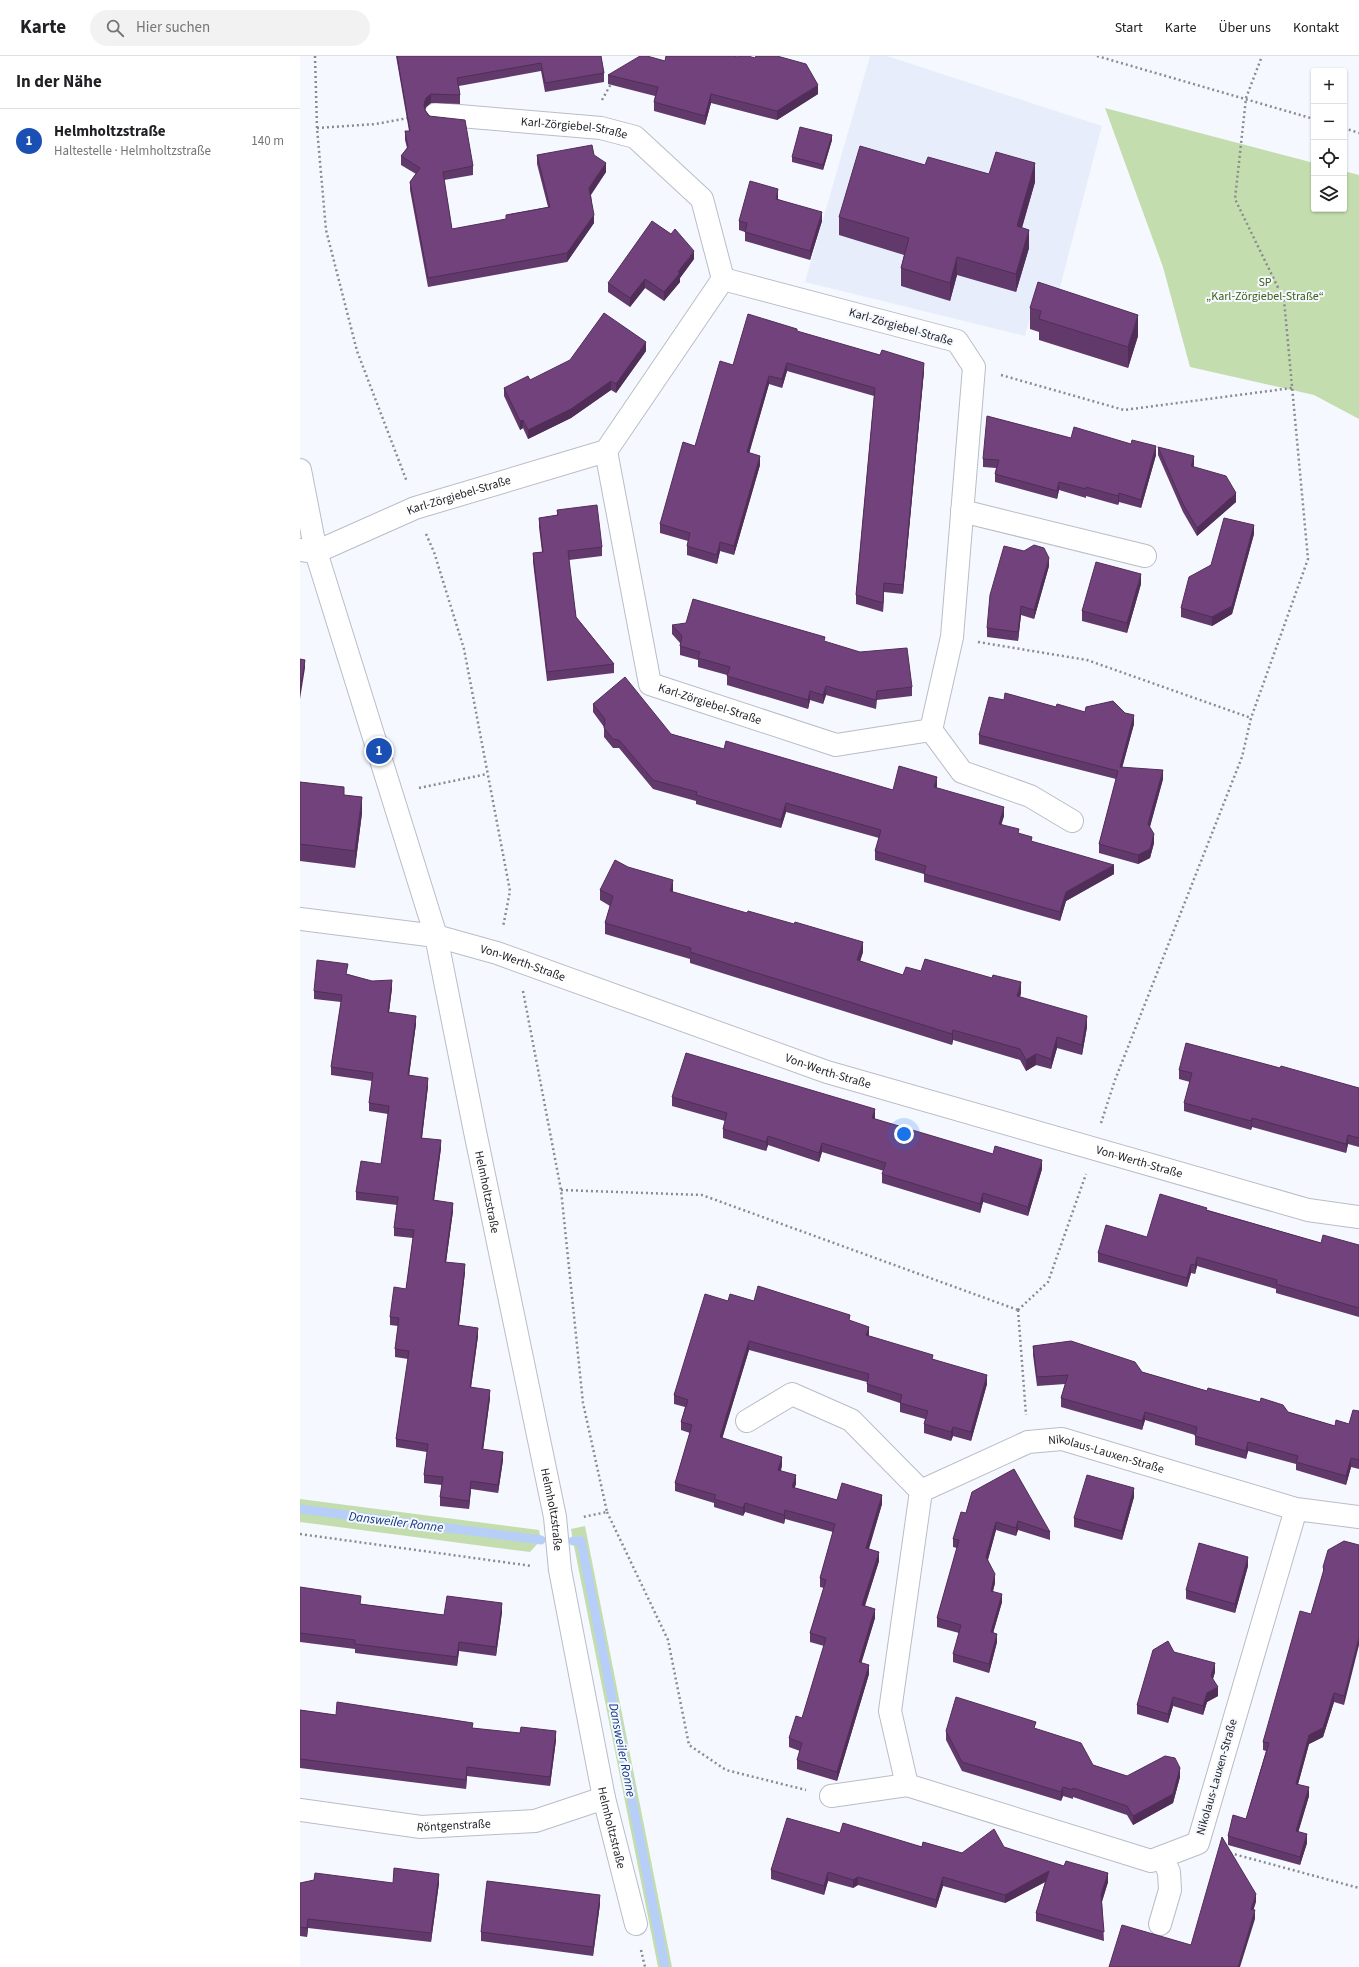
<!DOCTYPE html>
<html lang="de">
<meta charset="utf-8">
<style>
:root{--surface:#fff;--page:#f2f2f2;--text:#202124;--muted:#757577;--line:#e0e0e0;--accent:#0b8043}
body{margin:0;font-family:"Source Sans 3",sans-serif;background:var(--page);color:var(--text)}
.controls{position:absolute;right:12px;top:12px;display:grid;overflow:hidden;border-radius:4px;box-shadow:0 1px 3px #0004}
.controls button{width:36px;height:36px;display:grid;place-items:center;padding:0;border:0;border-bottom:1px solid var(--line);background:var(--surface);color:var(--text);font:20px sans-serif}
.you{position:absolute;left:604px;top:1078px;width:14px;height:14px;margin:-10px;border:3px solid #fff;border-radius:50%;background:#1a73e8;box-shadow:0 0 0 6px #1a73e833}
.badge{display:grid;place-items:center;width:26px;height:26px;border-radius:50%;background:var(--accent);color:#fff;font-size:13px;font-weight:700}
.pin{position:absolute;translate:-50% -50%;border:2px solid #fff;box-shadow:0 1px 4px #0006}
.list{margin:0;padding:0;list-style:none}
h2{display:flex;justify-content:space-between;align-items:center;height:52px;margin:0;padding:0 16px;font-size:17px}
h2 small{font-size:13px;font-weight:400;color:var(--muted)}
.list li{display:grid;grid-template-columns:26px 1fr auto;gap:12px;align-items:center;box-sizing:border-box;height:64px;padding:0 16px;border-top:1px solid var(--line)}
.list b{display:block;font-size:15px;white-space:nowrap}
.list p{margin:0;font-size:13px;white-space:nowrap;color:var(--muted)}
.list em{font-size:13px;font-style:normal;color:var(--muted)}
.icon{flex:none;width:22px;height:22px;fill:none;stroke:currentColor;stroke-width:2;stroke-linecap:round;stroke-linejoin:round}
.map{position:relative;flex:none;width:1059px;height:1911px;overflow:hidden}
header{display:flex;align-items:center;gap:24px;box-sizing:border-box;height:56px;padding:0 20px;background:var(--surface);border-bottom:1px solid var(--line)}
header strong{font-size:19px}
nav{display:flex;gap:22px;margin-inline-start:auto;font-size:14px}
.search{width:280px;height:36px;background:var(--page);display:flex;align-items:center;gap:10px;box-sizing:border-box;padding:0 14px;border-radius:22px;color:var(--muted);font-size:15px}
main{display:flex}
aside{flex:1;background:var(--surface)}
.map>svg:first-child{display:block}
.built{fill:#e7edfb}
.green{fill:#c4ddae}
.lines{fill:none;stroke-linecap:round;stroke-linejoin:round}
.stream{stroke:#b7cef8;stroke-width:9}
.minor-casing{stroke:#b8bdc7;stroke-width:24}
.path{stroke:#898b90;stroke-width:2.5;stroke-dasharray:2 3;stroke-linecap:butt}
.minor{stroke:#fff;stroke-width:22}
.wall{fill:#62396b}
.shaded-wall{fill:#502e57}
.building{fill:#72427c;stroke:#502e57}
.labels{text-anchor:middle;dominant-baseline:central;stroke-width:4;stroke-linejoin:round;paint-order:stroke}
.street-label{font-size:12px;fill:#242529;stroke:#f5f8ff}
.park-label{font-size:12px;fill:#416116;stroke:#f5f8ff}
.water-label{font-size:13px;font-style:italic;fill:#0e3581;stroke:#f5f8ff}
</style>
<header>
<strong>Karte</strong>
<div class="search"><svg class="icon" aria-label="search" viewBox="0 0 24 24"><circle cx="10" cy="10" r="6"/><path d="M15 15l6 6"/></svg>Hier suchen</div>
<nav><a>Start</a><a>Karte</a><a>Über uns</a><a>Kontakt</a></nav>
</header>
<main>
<aside>
<h2>In der Nähe<small></small></h2>
<ul class="list">
<li><span class="badge" style="background:#1a4fb4">1</span><div><b>Helmholtzstraße</b><p>Haltestelle · Helmholtzstraße</p></div><em>140 m</em></li>
</ul>
</aside>
<div class="map">
<svg width="1059" height="1911" viewBox="0 0 1059 1911">
<rect width="100%" height="100%" fill="#f5f8ff"/>
<!-- built -->
<path class="built" d="M 570,0 L 587,0 L 802,70 L 759,235 L 739,230 L 725,280 L 505,226 Z"/>
<!-- green -->
<path class="green" d="M 805,52 L 1014,107 L 1014,153 L 1044,153 L 1044,115 L 1059,119 L 1059,363 L 1014,339 L 890,311 L 863,211 Z
M 0,1443 L 239,1474 L 241,1484 L 230,1496 L 0,1466 Z
M 285,1470 L 372,1911 L 358,1911 L 273,1485 L 271,1473 Z"/>
<g class="lines">
<!-- stream -->
<path class="stream" d="M 0,1453 L 241,1484
M 273,1485 L 281,1485 L 365,1911"/>
<!-- minor casing -->
<g class="minor-casing">
<g id="minor">
<path id="s1" d="M 136,58 L 301,72 L 335,81 L 402,143 L 423,223"/>
<path id="s2" d="M 0,414 L 16,496 L 136,880 C 174,1074 214,1267 255,1461 L 260,1514 L 304,1742 L 336,1868"/>
<path d="M 662,455 L 845,500"/>
<path id="s3" d="M 0,494 L 16,496 L 115,452 L 306,395 L 350,628 L 536,689 L 631,674 L 652,581 L 674,311 L 657,285 L 423,223 L 306,395"/>
<path d="M 631,674 L 662,716 L 730,740 L 772,765"/>
<path id="s4" d="M 0,863 L 136,880 L 197,897 L 527,1016 L 1008,1154 L 1059,1161"/>
<path d="M 447,1365 L 492,1338 L 551,1364 L 621,1435"/>
<path id="s5" d="M 996,1453 L 898,1787 L 851,1805 L 607,1729 L 590,1655 L 621,1435 L 728,1386 L 762,1383 L 996,1453 L 1059,1461"/>
<path d="M 531,1740 L 607,1729"/>
<path id="s6" d="M 0,1754 L 121,1771 L 235,1765 L 304,1742"/>
<path d="M 860,1868 L 870,1834 L 869,1816 L 862,1801"/>
</g>
</g>
<!-- path -->
<path class="path" d="M 15,0 L 17,72 L 26,174 L 57,295 L 107,426
M 797,0 L 1014,63
M 302,44 L 312,26
M 17,72 L 76,68 L 108,62
M 1044,72 L 1059,77
M 701,319 L 824,354 L 992,332
M 126,478 L 134,496 L 164,593 L 210,835 L 203,871
M 678,586 L 787,604 L 951,662
M 119,732 L 187,718
M 223,935 L 261,1134 L 283,1347 L 307,1456 L 283,1461
M 801,1067 L 815,1024 L 942,701 L 951,662 L 1008,503 L 984,244 L 935,143 L 946,42 L 962,0
M 261,1134 L 402,1139 L 718,1254
M 718,1254 L 748,1226 L 786,1118
M 718,1254 L 726,1359
M 307,1456 L 368,1584 L 389,1689 L 426,1714 L 506,1734
M 0,1478 L 232,1510
M 930,1797 L 1059,1832
M 341,1894 L 345,1911"/>
<!-- minor -->
<use href="#minor" class="minor"/>
</g>
<!-- wall -->
<path class="wall" d="M 96,0 L 301,0 L 304,17 L 304,26 L 245,36 L 241,15 L 159,30 L 160,39 L 160,48 L 131,47 L 126,51 L 125,54 L 173,110 L 173,119 L 144,124 L 152,173 L 206,164 L 206,159 L 248,151 L 237,108 L 237,99 L 294,99 L 306,116 L 291,139 L 294,167 L 267,206 L 128,231 L 110,134 L 110,126 L 116,118 L 101,109 L 101,100 L 107,92 L 105,84 L 105,75 L 109,75 Z
M 365,5 L 518,38 L 477,64 L 411,47 L 405,69 L 354,55 L 354,46 L 355,40 L 308,28 L 308,19 Z
M 532,84 L 523,114 L 492,106 L 492,101 Z
M 625,109 L 735,126 L 722,172 L 729,192 L 716,236 L 657,219 L 650,245 L 601,230 L 601,212 L 604,199 L 539,179 L 539,161 Z
M 478,142 L 478,143 L 522,165 L 510,204 L 445,185 L 445,176 L 439,174 L 439,165 Z
M 394,203 L 380,222 L 380,226 L 364,245 L 345,232 L 330,251 L 308,236 L 308,227 Z
M 730,252 L 838,280 L 828,312 L 739,284 L 739,276 L 730,273 Z
M 497,276 L 624,315 L 603,538 L 584,536 L 583,556 L 556,548 L 556,539 L 574,340 L 487,315 L 482,332 L 469,328 L 449,397 L 460,409 L 434,499 L 420,495 L 417,508 L 387,499 L 387,490 L 388,485 L 360,477 L 360,468 L 395,390 L 433,309 Z
M 346,295 L 316,337 L 311,334 L 271,362 L 228,383 L 223,372 L 220,374 L 204,340 L 204,332 Z
M 771,382 L 856,399 L 841,452 L 819,446 L 818,449 L 786,440 L 786,442 L 759,434 L 757,443 L 695,426 L 695,418 L 696,412 L 683,411 L 683,403 Z
M 858,391 L 894,409 L 893,410 L 936,446 L 897,480 L 883,456 L 858,399 Z
M 257,454 L 302,491 L 302,500 L 269,504 L 276,561 L 314,608 L 314,617 L 247,625 L 233,506 L 233,497 L 242,496 L 239,471 L 239,462 L 257,459 Z
M 954,478 L 932,558 L 912,570 L 881,561 L 881,552 L 911,509 Z
M 749,510 L 734,563 L 721,559 L 718,585 L 687,581 L 687,572 Z
M 841,528 L 827,577 L 782,565 L 782,555 Z
M 372,569 L 525,586 L 612,631 L 612,640 L 577,644 L 576,653 L 526,639 L 523,648 L 510,644 L 508,653 L 427,629 L 427,619 L 398,611 L 398,604 L 380,599 L 380,587 L 372,578 Z
M 704,644 L 756,651 L 834,668 L 822,711 L 863,723 L 850,771 L 854,787 L 850,802 L 838,808 L 799,797 L 799,788 L 816,723 L 679,688 L 679,679 Z
M 293,648 L 371,678 L 424,693 L 593,734 L 637,730 L 636,732 L 704,760 L 701,768 L 719,777 L 732,786 L 814,818 L 766,845 L 760,865 L 624,826 L 624,818 L 575,804 L 575,795 L 579,782 L 486,756 L 481,772 L 396,748 L 396,745 L 353,733 L 319,692 L 313,692 L 304,681 L 304,671 L 293,656 Z
M 0,726 L 44,739 L 62,757 L 55,812 L 0,805 Z
M 300,834 L 373,835 L 373,836 L 563,896 L 560,905 L 603,919 L 621,915 L 721,937 L 720,941 L 787,971 L 782,999 L 757,992 L 751,1013 L 736,1009 L 726,1015 L 720,1004 L 653,984 L 652,989 L 390,907 L 390,903 L 305,878 L 305,867 L 310,850 L 300,844 Z
M 47,918 L 92,932 L 89,956 L 116,968 L 109,1020 L 128,1030 L 122,1082 L 141,1092 L 134,1144 L 153,1155 L 146,1206 L 165,1216 L 159,1269 L 178,1280 L 171,1331 L 190,1342 L 183,1394 L 203,1404 L 198,1437 L 171,1433 L 169,1453 L 140,1450 L 140,1441 L 142,1429 L 124,1427 L 124,1419 L 127,1396 L 96,1391 L 96,1383 L 108,1303 L 95,1301 L 95,1293 L 98,1270 L 90,1269 L 90,1261 L 106,1233 L 113,1182 L 94,1180 L 94,1172 L 97,1149 L 56,1144 L 56,1136 L 81,1108 L 88,1058 L 69,1055 L 69,1047 L 72,1025 L 31,1019 L 31,1011 L 41,946 L 14,943 L 14,935 Z
M 980,1012 L 1059,1032 L 1059,1091 L 1048,1088 L 1046,1097 L 952,1071 L 951,1074 L 884,1055 L 884,1047 L 890,1026 L 879,1023 L 879,1014 Z
M 372,1041 L 575,1062 L 574,1063 L 742,1113 L 728,1160 L 683,1146 L 680,1157 L 582,1127 L 582,1118 L 584,1115 L 522,1096 L 519,1106 L 468,1089 L 466,1095 L 423,1082 L 423,1073 L 425,1065 L 372,1050 Z
M 907,1154 L 1021,1187 L 1059,1189 L 1059,1261 L 976,1237 L 976,1233 L 897,1210 L 895,1218 L 891,1217 L 887,1231 L 798,1206 L 798,1197 L 847,1181 Z
M 428,1245 L 454,1245 L 550,1265 L 569,1279 L 569,1280 L 633,1303 L 687,1328 L 671,1385 L 653,1380 L 651,1385 L 624,1377 L 624,1368 L 625,1363 L 600,1356 L 600,1347 L 567,1336 L 567,1326 L 449,1294 L 422,1382 L 482,1409 L 481,1415 L 496,1428 L 494,1432 L 537,1444 L 582,1448 L 569,1493 L 579,1505 L 565,1550 L 575,1562 L 561,1607 L 569,1618 L 537,1725 L 497,1713 L 497,1704 L 500,1695 L 489,1691 L 489,1682 L 502,1662 L 524,1590 L 510,1586 L 510,1577 L 524,1532 L 520,1531 L 520,1522 L 533,1476 L 485,1463 L 484,1468 L 445,1456 L 443,1460 L 414,1451 L 414,1447 L 375,1435 L 375,1427 L 390,1377 L 381,1374 L 381,1366 L 385,1351 L 374,1348 L 374,1339 Z
M 733,1290 L 842,1316 L 907,1335 L 988,1356 L 1035,1370 L 1049,1368 L 1059,1355 L 1059,1413 L 1051,1411 L 1046,1429 L 996,1414 L 996,1408 L 948,1395 L 946,1403 L 895,1389 L 895,1379 L 845,1364 L 842,1374 L 761,1351 L 761,1342 L 765,1328 L 737,1330 L 733,1299 Z
M 672,1436 L 750,1476 L 750,1484 L 718,1474 L 716,1480 L 696,1474 L 688,1504 L 695,1527 L 693,1535 L 702,1546 L 693,1577 L 697,1586 L 689,1617 L 653,1606 L 653,1598 L 659,1577 L 637,1571 L 637,1562 L 657,1492 L 653,1491 L 653,1483 L 666,1457 Z
M 834,1441 L 822,1484 L 774,1471 L 774,1462 Z
M 1044,1485 L 1044,1649 L 1034,1646 L 1023,1681 L 1009,1688 L 998,1728 L 1009,1740 L 998,1776 L 1007,1787 L 1000,1809 L 928,1789 L 928,1780 L 946,1763 L 966,1695 L 963,1694 L 963,1686 L 1011,1558 L 1023,1519 L 1023,1511 Z
M 948,1510 L 935,1557 L 886,1543 L 886,1534 Z
M 0,1531 L 61,1548 L 144,1559 L 202,1556 L 196,1600 L 159,1595 L 157,1610 L 55,1597 L 55,1593 L 0,1586 Z
M 874,1596 L 915,1616 L 913,1623 L 918,1640 L 907,1646 L 903,1659 L 873,1650 L 868,1667 L 837,1658 L 837,1649 Z
M 0,1654 L 36,1659 L 173,1672 L 256,1684 L 250,1730 L 167,1720 L 166,1733 L 0,1712 Z
M 736,1673 L 793,1709 L 827,1720 L 880,1721 L 873,1747 L 833,1769 L 827,1759 L 773,1741 L 773,1743 L 763,1740 L 761,1745 L 662,1715 L 646,1684 L 646,1675 Z
M 540,1777 L 662,1797 L 704,1791 L 808,1826 L 802,1846 L 804,1885 L 736,1865 L 736,1857 L 745,1826 L 705,1847 L 643,1830 L 636,1852 L 558,1829 L 553,1832 L 528,1825 L 524,1839 L 471,1823 L 471,1814 Z
M 0,1827 L 139,1827 L 131,1886 L 8,1872 L 7,1881 L 0,1880 Z
M 300,1848 L 293,1900 L 181,1885 L 181,1876 Z"/>
<!-- shaded-wall -->
<path class="shaded-wall" d="M 518,29 L 518,38 L 477,64 L 477,55 Z
M 131,38 L 131,47 L 126,51 L 124,57 L 124,48 L 126,42 Z
M 411,38 L 411,47 L 405,69 L 405,60 Z
M 532,79 L 532,84 L 523,114 L 523,109 Z
M 306,107 L 306,116 L 289,141 L 289,132 Z
M 735,107 L 735,126 L 717,188 L 717,170 Z
M 478,133 L 478,142 L 476,151 L 476,143 Z
M 522,156 L 522,165 L 510,204 L 510,195 Z
M 294,159 L 294,167 L 267,206 L 267,197 Z
M 729,174 L 729,192 L 716,236 L 716,218 Z
M 394,195 L 394,203 L 380,222 L 380,226 L 364,245 L 364,236 Z
M 657,201 L 657,219 L 650,245 L 650,227 Z
M 345,223 L 345,232 L 330,251 L 330,242 Z
M 838,259 L 838,280 L 828,312 L 828,291 Z
M 346,286 L 346,295 L 316,337 L 316,328 Z
M 487,307 L 487,315 L 482,332 L 482,323 Z
M 624,307 L 624,315 L 603,538 L 603,529 Z
M 469,320 L 469,328 L 447,405 L 447,396 Z
M 311,325 L 311,334 L 271,362 L 228,383 L 228,374 Z
M 223,364 L 223,372 L 220,374 L 220,365 Z
M 856,390 L 856,399 L 841,452 L 841,444 Z
M 460,400 L 460,409 L 434,499 L 434,490 Z
M 894,400 L 894,409 L 891,418 L 891,410 Z
M 759,426 L 759,434 L 757,443 L 757,435 Z
M 819,437 L 819,446 L 818,449 L 818,440 Z
M 936,437 L 936,446 L 897,480 L 897,472 Z
M 954,469 L 954,478 L 932,558 L 912,570 L 912,561 Z
M 420,486 L 420,495 L 417,508 L 417,499 Z
M 749,502 L 749,510 L 734,563 L 734,554 Z
M 841,518 L 841,528 L 827,577 L 827,567 Z
M 584,527 L 584,536 L 583,556 L 583,547 Z
M 721,550 L 721,559 L 718,585 L 718,576 Z
M 5,604 L 5,612 L 0,643 L 0,634 Z
M 526,630 L 526,639 L 523,648 L 523,639 Z
M 510,635 L 510,644 L 508,653 L 508,644 Z
M 834,659 L 834,668 L 820,720 L 820,711 Z
M 863,714 L 863,723 L 848,777 L 848,768 Z
M 637,721 L 637,730 L 634,740 L 634,731 Z
M 62,741 L 62,757 L 55,812 L 55,795 Z
M 486,747 L 486,756 L 481,772 L 481,764 Z
M 704,751 L 704,760 L 699,777 L 699,768 Z
M 854,778 L 854,787 L 850,802 L 838,808 L 838,799 Z
M 814,809 L 814,818 L 766,845 L 760,865 L 760,856 L 766,836 Z
M 373,824 L 373,835 L 370,846 L 370,835 Z
M 563,886 L 563,896 L 557,915 L 557,904 Z
M 92,924 L 92,932 L 88,964 L 88,956 Z
M 721,926 L 721,937 L 717,951 L 717,940 Z
M 116,960 L 116,968 L 108,1027 L 108,1019 Z
M 787,960 L 787,971 L 782,999 L 782,989 Z
M 653,974 L 653,984 L 652,989 L 652,978 Z
M 757,981 L 757,992 L 751,1013 L 751,1003 Z
M 736,998 L 736,1009 L 726,1015 L 726,1004 Z
M 128,1022 L 128,1030 L 121,1090 L 121,1082 Z
M 575,1053 L 575,1062 L 572,1071 L 572,1062 Z
M 952,1062 L 952,1071 L 951,1074 L 951,1065 Z
M 1048,1079 L 1048,1088 L 1046,1097 L 1046,1088 Z
M 468,1080 L 468,1089 L 466,1095 L 466,1086 Z
M 141,1084 L 141,1092 L 133,1152 L 133,1144 Z
M 522,1087 L 522,1096 L 519,1106 L 519,1097 Z
M 742,1104 L 742,1113 L 728,1160 L 728,1151 Z
M 683,1137 L 683,1146 L 680,1157 L 680,1148 Z
M 153,1147 L 153,1155 L 145,1214 L 145,1206 Z
M 897,1201 L 897,1210 L 895,1218 L 895,1209 Z
M 165,1208 L 165,1216 L 158,1277 L 158,1269 Z
M 891,1208 L 891,1217 L 887,1231 L 887,1222 Z
M 569,1271 L 569,1279 L 566,1288 L 566,1279 Z
M 178,1272 L 178,1280 L 170,1339 L 170,1331 Z
M 449,1285 L 449,1294 L 420,1390 L 420,1381 Z
M 687,1319 L 687,1328 L 671,1385 L 671,1376 Z
M 190,1334 L 190,1342 L 182,1402 L 182,1393 Z
M 845,1356 L 845,1364 L 842,1374 L 842,1365 Z
M 653,1371 L 653,1380 L 651,1385 L 651,1376 Z
M 948,1386 L 948,1395 L 946,1403 L 946,1395 Z
M 203,1396 L 203,1404 L 198,1437 L 198,1429 Z
M 482,1401 L 482,1409 L 478,1423 L 478,1414 Z
M 1051,1402 L 1051,1411 L 1046,1429 L 1046,1420 Z
M 496,1419 L 496,1428 L 492,1440 L 492,1431 Z
M 171,1425 L 171,1433 L 169,1453 L 169,1445 Z
M 834,1432 L 834,1441 L 822,1484 L 822,1475 Z
M 582,1439 L 582,1448 L 566,1501 L 566,1492 Z
M 445,1447 L 445,1456 L 443,1460 L 443,1452 Z
M 485,1454 L 485,1463 L 484,1468 L 484,1459 Z
M 718,1465 L 718,1474 L 716,1480 L 716,1472 Z
M 696,1466 L 696,1474 L 686,1510 L 686,1501 Z
M 579,1496 L 579,1505 L 562,1558 L 562,1549 Z
M 948,1501 L 948,1510 L 935,1557 L 935,1548 Z
M 695,1518 L 695,1527 L 691,1543 L 691,1535 Z
M 702,1538 L 702,1546 L 691,1584 L 691,1576 Z
M 202,1547 L 202,1556 L 196,1600 L 196,1591 Z
M 575,1553 L 575,1562 L 559,1615 L 559,1606 Z
M 697,1578 L 697,1586 L 689,1617 L 689,1608 Z
M 1059,1581 L 1059,1589 L 1044,1649 L 1044,1640 Z
M 159,1586 L 159,1595 L 157,1610 L 157,1601 Z
M 915,1607 L 915,1616 L 911,1629 L 911,1620 Z
M 569,1609 L 569,1618 L 537,1725 L 537,1716 Z
M 918,1631 L 918,1640 L 907,1646 L 903,1659 L 903,1650 L 907,1637 Z
M 1034,1637 L 1034,1646 L 1023,1681 L 1009,1688 L 996,1736 L 996,1728 L 1009,1679 Z
M 873,1641 L 873,1650 L 868,1667 L 868,1658 Z
M 256,1675 L 256,1684 L 250,1730 L 250,1721 Z
M 167,1711 L 167,1720 L 166,1733 L 166,1724 Z
M 880,1712 L 880,1721 L 873,1747 L 833,1769 L 833,1760 Z
M 763,1731 L 763,1740 L 761,1745 L 761,1736 Z
M 1009,1731 L 1009,1740 L 996,1784 L 996,1775 Z
M 1007,1778 L 1007,1787 L 1000,1809 L 1000,1801 Z
M 749,1815 L 749,1824 L 705,1847 L 705,1839 Z
M 528,1816 L 528,1825 L 524,1839 L 524,1830 Z
M 808,1817 L 808,1826 L 801,1848 L 801,1839 Z
M 139,1818 L 139,1827 L 131,1886 L 131,1877 Z
M 558,1821 L 558,1829 L 553,1832 L 553,1824 Z
M 643,1821 L 643,1830 L 636,1852 L 636,1844 Z
M 956,1838 L 956,1846 L 951,1862 L 951,1853 Z
M 300,1839 L 300,1848 L 293,1900 L 293,1891 Z
M 955,1854 L 955,1863 L 940,1911 L 938,1911 Z
M 8,1863 L 8,1872 L 7,1881 L 7,1872 Z"/>
<!-- building -->
<path class="building" d="M 97,0 L 301,0 L 304,17 L 245,27 L 241,7 L 157,22 L 160,39 L 131,38 L 126,42 L 124,48 L 125,54 L 129,60 L 165,64 L 173,110 L 143,116 L 152,173 L 206,163 L 206,159 L 250,151 L 237,99 L 292,89 L 294,99 L 306,107 L 289,132 L 294,159 L 267,197 L 128,222 L 110,126 L 120,112 L 101,100 L 108,91 L 105,75 L 110,75 Z
M 340,0 L 347,0 L 365,5 L 366,0 L 433,0 L 438,1 L 438,0 L 448,0 L 455,2 L 456,0 L 477,0 L 506,8 L 518,29 L 477,55 L 411,38 L 405,60 L 354,46 L 358,31 L 308,19 Z
M 500,71 L 532,79 L 523,109 L 492,101 Z
M 560,90 L 625,109 L 628,101 L 689,118 L 696,96 L 735,107 L 717,170 L 729,174 L 716,218 L 657,201 L 650,227 L 601,212 L 609,182 L 539,161 Z
M 450,125 L 478,133 L 476,143 L 522,156 L 510,195 L 445,176 L 447,167 L 439,165 Z
M 352,165 L 371,178 L 375,173 L 394,195 L 378,216 L 380,217 L 364,236 L 345,223 L 330,242 L 308,227 Z
M 738,226 L 838,259 L 828,291 L 739,263 L 741,255 L 730,252 Z
M 304,257 L 346,286 L 316,328 L 311,325 L 271,353 L 228,374 L 223,364 L 220,365 L 204,332 L 228,320 L 230,324 L 270,304 Z
M 448,258 L 497,273 L 497,275 L 580,299 L 582,294 L 624,307 L 603,529 L 584,527 L 583,547 L 556,539 L 575,332 L 487,307 L 482,323 L 469,320 L 447,396 L 460,400 L 434,490 L 420,486 L 417,499 L 387,490 L 390,477 L 360,468 L 383,386 L 395,390 L 420,305 L 433,309 Z
M 687,360 L 771,382 L 774,371 L 831,388 L 832,384 L 856,390 L 841,444 L 819,437 L 818,440 L 786,431 L 786,433 L 759,426 L 757,435 L 695,418 L 699,404 L 683,403 Z
M 858,391 L 894,400 L 891,410 L 926,420 L 936,437 L 897,472 L 883,448 Z
M 297,449 L 302,491 L 268,495 L 276,561 L 314,608 L 247,616 L 233,497 L 243,496 L 239,462 L 258,459 L 257,454 Z
M 924,462 L 954,469 L 932,550 L 912,561 L 881,552 L 889,521 L 911,509 Z
M 734,489 L 744,492 L 749,502 L 734,554 L 721,550 L 718,576 L 687,572 L 690,539 L 704,490 L 724,495 Z
M 796,506 L 841,518 L 827,567 L 782,555 Z
M 393,543 L 525,581 L 524,585 L 560,596 L 607,592 L 612,631 L 577,635 L 576,644 L 526,630 L 523,639 L 510,635 L 508,644 L 427,620 L 430,611 L 398,602 L 400,596 L 380,590 L 382,580 L 372,569 L 386,567 Z
M 0,603 L 5,604 L 0,634 Z
M 325,621 L 371,678 L 424,693 L 426,685 L 593,734 L 599,710 L 637,721 L 634,731 L 704,751 L 699,768 L 719,773 L 718,777 L 732,781 L 731,785 L 814,809 L 766,836 L 760,856 L 624,818 L 626,810 L 575,795 L 581,774 L 486,747 L 481,764 L 396,739 L 397,736 L 353,724 L 319,684 L 313,683 L 304,672 L 305,663 L 293,648 Z
M 705,637 L 756,651 L 757,648 L 785,656 L 786,651 L 813,645 L 825,657 L 834,659 L 820,711 L 863,714 L 848,768 L 854,778 L 850,793 L 838,799 L 799,788 L 818,715 L 679,679 L 689,641 L 704,644 Z
M 0,726 L 44,731 L 44,739 L 62,741 L 55,795 L 0,788 Z
M 315,804 L 328,811 L 373,824 L 370,835 L 447,857 L 448,855 L 494,868 L 495,866 L 563,886 L 557,904 L 603,919 L 606,911 L 621,915 L 625,903 L 692,922 L 693,919 L 721,926 L 717,940 L 787,960 L 782,989 L 757,981 L 751,1003 L 736,998 L 726,1004 L 720,993 L 653,974 L 652,978 L 390,896 L 391,892 L 305,867 L 313,840 L 300,834 Z
M 17,904 L 48,908 L 46,918 L 72,925 L 92,924 L 88,956 L 116,960 L 108,1019 L 128,1022 L 121,1082 L 141,1084 L 133,1144 L 153,1147 L 145,1206 L 165,1208 L 158,1269 L 178,1272 L 170,1331 L 190,1334 L 182,1393 L 203,1396 L 198,1429 L 171,1425 L 169,1445 L 140,1441 L 143,1421 L 124,1419 L 128,1388 L 96,1383 L 109,1295 L 95,1293 L 99,1262 L 90,1261 L 94,1231 L 106,1233 L 114,1174 L 94,1172 L 98,1141 L 56,1136 L 61,1105 L 81,1108 L 89,1050 L 69,1047 L 73,1017 L 31,1011 L 42,939 L 14,935 Z
M 886,987 L 980,1012 L 981,1010 L 1059,1032 L 1059,1082 L 1048,1079 L 1046,1088 L 952,1062 L 951,1065 L 884,1047 L 892,1017 L 879,1014 Z
M 386,997 L 575,1053 L 572,1062 L 693,1098 L 695,1090 L 742,1104 L 728,1151 L 683,1137 L 680,1148 L 582,1118 L 586,1107 L 522,1087 L 519,1097 L 468,1080 L 466,1086 L 423,1073 L 427,1057 L 372,1041 Z
M 860,1138 L 907,1152 L 906,1154 L 1021,1187 L 1023,1179 L 1059,1189 L 1059,1252 L 976,1228 L 977,1224 L 897,1201 L 895,1209 L 891,1208 L 887,1222 L 798,1197 L 806,1169 L 847,1181 Z
M 458,1230 L 550,1259 L 549,1264 L 569,1271 L 566,1279 L 633,1299 L 632,1303 L 687,1319 L 671,1376 L 653,1371 L 651,1376 L 624,1368 L 628,1355 L 600,1347 L 602,1339 L 567,1328 L 569,1318 L 449,1285 L 420,1381 L 482,1401 L 478,1414 L 496,1419 L 492,1431 L 537,1444 L 542,1427 L 582,1439 L 566,1492 L 579,1496 L 562,1549 L 575,1553 L 559,1606 L 569,1609 L 537,1716 L 497,1704 L 502,1687 L 489,1682 L 496,1660 L 502,1662 L 526,1582 L 510,1577 L 526,1524 L 520,1522 L 535,1468 L 485,1454 L 484,1459 L 445,1447 L 443,1452 L 414,1443 L 416,1439 L 375,1427 L 392,1369 L 381,1366 L 388,1344 L 374,1339 L 405,1238 L 428,1245 L 430,1238 L 454,1245 Z
M 771,1285 L 835,1306 L 842,1316 L 907,1335 L 908,1332 L 960,1346 L 961,1342 L 983,1349 L 988,1356 L 1035,1370 L 1036,1364 L 1049,1368 L 1053,1354 L 1059,1355 L 1059,1404 L 1051,1402 L 1046,1420 L 996,1406 L 998,1400 L 948,1386 L 946,1395 L 895,1380 L 897,1371 L 845,1356 L 842,1365 L 761,1342 L 768,1319 L 737,1321 L 733,1290 Z
M 714,1413 L 750,1476 L 718,1465 L 716,1472 L 696,1466 L 686,1501 L 695,1518 L 691,1535 L 702,1538 L 691,1576 L 697,1578 L 689,1608 L 653,1598 L 661,1569 L 637,1562 L 659,1484 L 653,1483 L 661,1456 L 666,1457 L 672,1436 Z
M 787,1419 L 834,1432 L 822,1475 L 774,1462 Z
M 1044,1485 L 1059,1489 L 1059,1581 L 1044,1640 L 1034,1637 L 1023,1672 L 1009,1679 L 996,1728 L 1009,1731 L 996,1775 L 1007,1778 L 1000,1801 L 928,1780 L 933,1759 L 946,1763 L 969,1687 L 963,1686 L 1000,1555 L 1011,1558 L 1024,1513 L 1023,1511 L 1028,1494 Z
M 899,1487 L 948,1501 L 935,1548 L 886,1534 Z
M 0,1531 L 61,1540 L 60,1548 L 144,1559 L 147,1540 L 202,1547 L 196,1591 L 159,1586 L 157,1601 L 55,1588 L 55,1584 L 0,1577 Z
M 868,1585 L 874,1596 L 915,1607 L 911,1620 L 918,1631 L 907,1637 L 903,1650 L 873,1641 L 868,1658 L 837,1649 L 853,1594 Z
M 656,1641 L 736,1666 L 734,1672 L 781,1687 L 793,1709 L 827,1720 L 865,1700 L 875,1702 L 880,1712 L 873,1738 L 833,1760 L 827,1750 L 773,1732 L 773,1734 L 763,1731 L 761,1736 L 662,1706 L 646,1675 Z
M 37,1646 L 173,1667 L 172,1672 L 220,1677 L 221,1671 L 256,1675 L 250,1721 L 167,1711 L 166,1724 L 0,1703 L 0,1654 L 36,1659 Z
M 487,1762 L 540,1777 L 543,1767 L 622,1791 L 623,1786 L 662,1797 L 694,1773 L 704,1791 L 764,1810 L 766,1805 L 808,1817 L 801,1839 L 804,1876 L 736,1857 L 749,1815 L 705,1839 L 643,1821 L 636,1844 L 558,1821 L 553,1824 L 528,1816 L 524,1830 L 471,1814 Z
M 922,1781 L 956,1838 L 951,1853 L 955,1854 L 938,1911 L 809,1911 L 822,1869 L 891,1889 Z
M 94,1812 L 139,1818 L 131,1877 L 8,1863 L 7,1872 L 0,1871 L 0,1827 L 14,1824 L 15,1817 L 93,1827 Z
M 187,1825 L 300,1839 L 293,1891 L 181,1876 Z"/>
<g class="labels">
<!-- street labels -->
<g class="street-label">
<text stroke="none"><textPath href="#s1" startOffset="139">Karl-Zörgiebel-Straße</textPath></text>
<text transform="translate(601 271) rotate(16)">Karl-Zörgiebel-Straße</text>
<text stroke="none"><textPath href="#s3" startOffset="170">Karl-Zörgiebel-Straße</textPath></text>
<text stroke="none"><textPath href="#s3" startOffset="624">Karl-Zörgiebel-Straße</textPath></text>
<text stroke="none"><textPath href="#s4" startOffset="228">Von-Werth-Straße</textPath></text>
<text stroke="none"><textPath href="#s4" startOffset="552">Von-Werth-Straße</textPath></text>
<text stroke="none"><textPath href="#s4" startOffset="876">Von-Werth-Straße</textPath></text>
<text stroke="none"><textPath href="#s2" startOffset="747">Helmholtzstraße</textPath></text>
<text stroke="none"><textPath href="#s5" startOffset="1150">Nikolaus-Lauxen-Straße</textPath></text>
<text stroke="none"><textPath href="#s2" startOffset="1071">Helmholtzstraße</textPath></text>
<text transform="translate(917 1721) rotate(-74)">Nikolaus-Lauxen-Straße</text>
<text stroke="none"><textPath href="#s6" startOffset="155">Röntgenstraße</textPath></text>
<text stroke="none"><textPath href="#s2" startOffset="1395">Helmholtzstraße</textPath></text>
</g>
<!-- park labels -->
<g class="park-label">
<text x="965" y="226">SP<tspan x="965" dy="14">„Karl-Zörgiebel-Straße“</tspan></text>
</g>
<!-- water labels -->
<g class="water-label">
<text transform="translate(96 1466) rotate(7)">Dansweiler Ronne</text>
<text transform="translate(322 1694) rotate(79)">Dansweiler Ronne</text>
</g>
</g>
</svg>
<div class="controls">
<button>+</button>
<button>−</button>
<button><svg class="icon" aria-label="locate" viewBox="0 0 24 24"><circle cx="12" cy="12" r="6"/><path d="M12 2v4M12 18v4M2 12h4M18 12h4"/></svg></button>
<button><svg class="icon" aria-label="layers" viewBox="0 0 24 24"><path d="M12 4l9 5-9 5-9-5zM3 14l9 5 9-5"/></svg></button>
</div>
<div class="you"></div>
<div class="pin badge" style="left:79px;top:695px;background:#1a4fb4">1</div>
</div>
</main>
